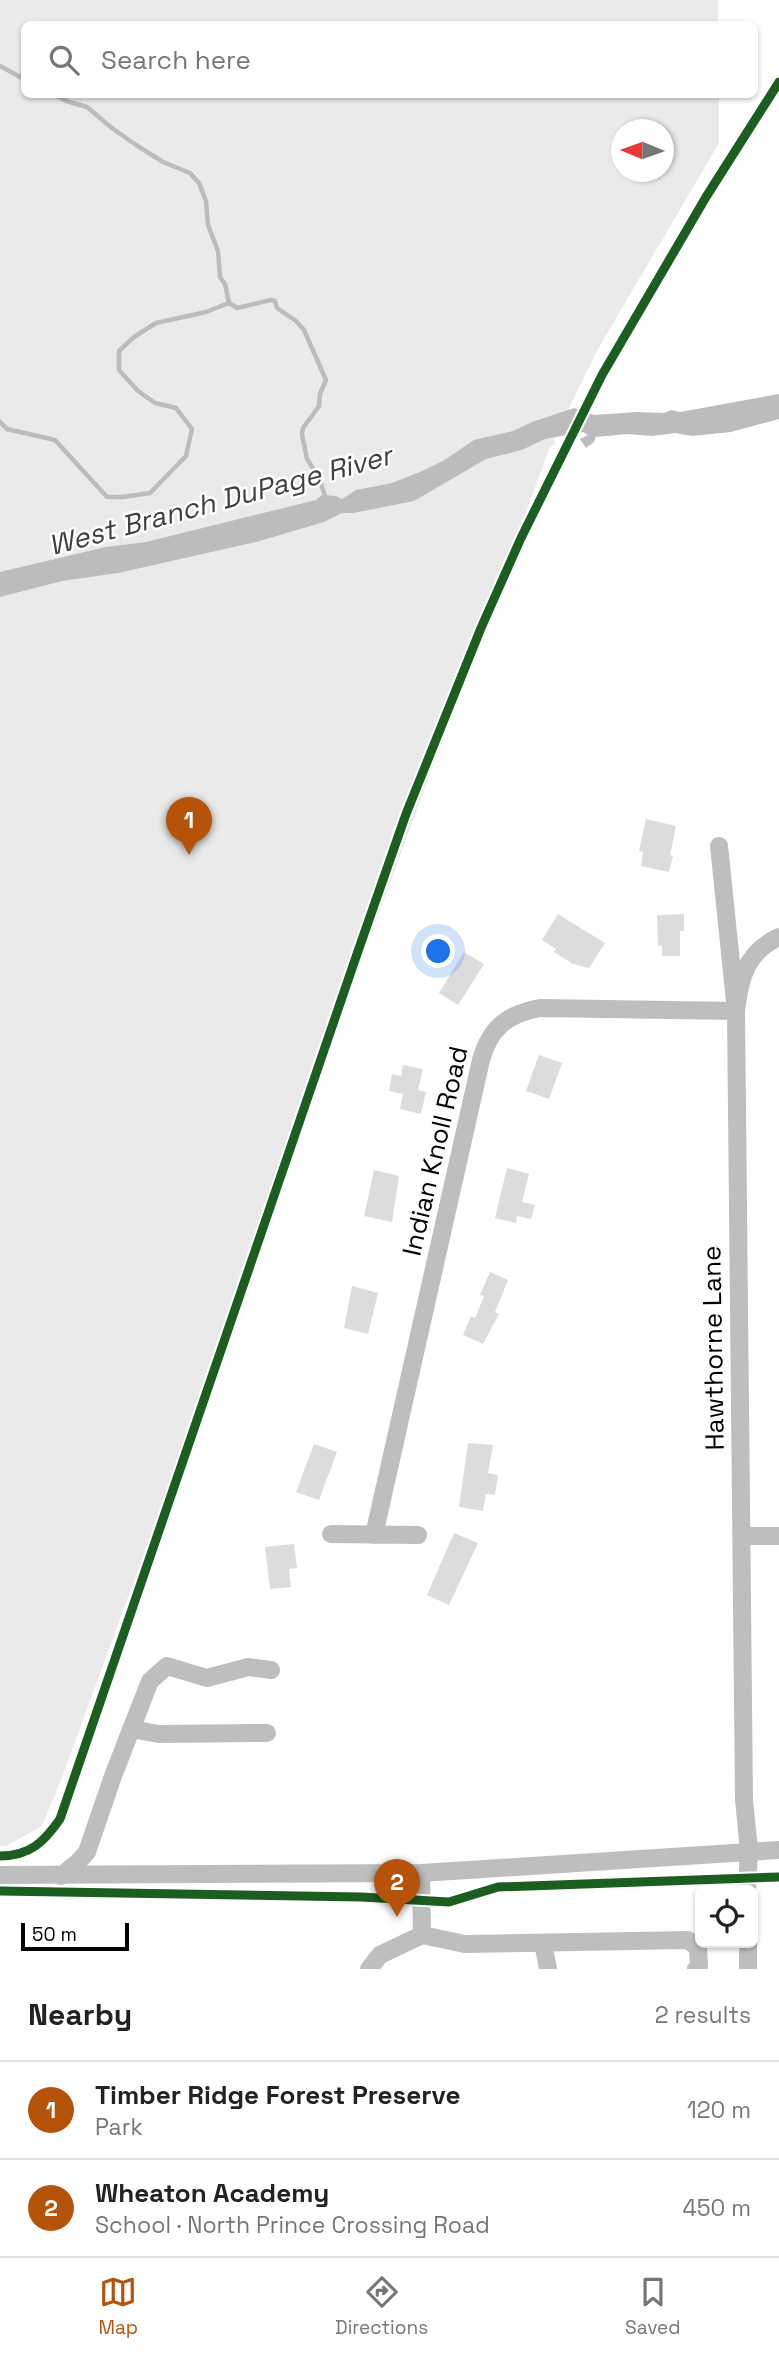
<!DOCTYPE html>
<meta charset="utf-8">
<style>
:root{--surface:#fff;--page:#f6f6f6;--text:#222;--muted:#767676;--line:#e0e0e0;--accent:#b45309}
body{margin:0;font-family:"Space Grotesk",sans-serif;background:var(--page);color:var(--text)}
.controls{position:absolute;right:21px;bottom:21px;display:grid;overflow:hidden;border-radius:10px;box-shadow:0 2px 5px #0004}
.controls button{width:63px;height:63px;display:grid;place-items:center;padding:0;border:0;border-bottom:2px solid var(--line);background:var(--surface);color:var(--text);font:35px sans-serif}
.compass{position:absolute;left:611px;top:119px;width:63px;height:63px;border-radius:50%;background:var(--surface);box-shadow:0 2px 5px #0004;rotate:271deg}
.scale{position:absolute;left:21px;bottom:18px;width:108px;box-sizing:border-box;padding-left:7px;border:4px solid #000;border-top:0;font-size:19px;line-height:24px;white-space:nowrap;color:#000;-webkit-text-stroke:5px #fff;paint-order:stroke}
.you{position:absolute;left:439px;top:952px;width:24px;height:24px;margin:-18px;border:5px solid #fff;border-radius:50%;background:#1a73e8;box-shadow:0 0 0 10px #1a73e833}
.badge{display:grid;place-items:center;width:46px;height:46px;border-radius:50%;background:var(--accent);color:#fff;font-size:23px;font-weight:700}
.pin{position:absolute;translate:-50% -58px;filter:drop-shadow(0 2px 4px #0008)}
.pin::after{content:'';position:absolute;top:37px;width:24px;height:21px;background:inherit;clip-path:polygon(0 0,100% 0,50% 100%)}
.list{margin:0;padding:0;list-style:none}
h2{display:flex;justify-content:space-between;align-items:center;height:91px;margin:0;padding:0 28px;font-size:30px}
h2 small{font-size:23px;font-weight:400;color:var(--muted)}
.list li{display:grid;grid-template-columns:46px 1fr auto;gap:21px;align-items:center;box-sizing:border-box;height:98px;padding:0 28px;border-top:2px solid var(--line)}
.list b{display:block;font-size:26px;white-space:nowrap}
.list p{margin:0;font-size:23px;white-space:nowrap;color:var(--muted)}
.list em{font-size:23px;font-style:normal;color:var(--muted)}
.icon{flex:none;width:38px;height:38px;fill:none;stroke:currentColor;stroke-width:2;stroke-linecap:round;stroke-linejoin:round}
.map{position:relative;flex:none;width:779px;height:1969px;overflow:hidden}
.search{position:absolute;background:var(--surface);box-shadow:0 2px 5px #0004;left:21px;right:21px;top:21px;height:77px;display:flex;align-items:center;gap:18px;box-sizing:border-box;padding:0 24px;border-radius:10px;color:var(--muted);font-size:26px}
.sheet{height:287px;background:var(--surface)}
nav{display:flex;justify-content:space-around;align-items:center;box-sizing:border-box;height:98px;border-top:2px solid var(--line);background:var(--surface);font-size:19px;color:var(--muted)}
nav a{display:grid;justify-items:center;gap:4px}
nav .on{color:var(--accent)}
.map>svg:first-child{display:block}
.green{fill:#eaeaea;fill-rule:evenodd}
.water{fill:#bcbcbc}
.lines{fill:none;stroke-linecap:round;stroke-linejoin:round}
.stream{stroke:#bcbcbc;stroke-width:4.5}
.building{fill:#dcdcdc}
.minor{stroke:#bebebe;stroke-width:18}
.cycleway-casing{stroke:#fff;stroke-width:13}
.cycleway{stroke:#1b5e20;stroke-width:9}
.labels{text-anchor:middle;dominant-baseline:central;stroke-width:5;stroke-linejoin:round;paint-order:stroke}
.street-label{font-size:26px;fill:#000;stroke:#fff}
.water-label{font-size:28px;font-style:italic;fill:#404040;stroke:#fff}
</style>
<div class="map">
<svg width="779" height="1969" viewBox="0 0 779 1969">
<rect width="100%" height="100%" fill="#fff"/>
<!-- green -->
<path class="green" d="M 0,0 L 718,0 L 718,24 L 24,24 L 24,94 L 719,95 L 719,143 L 598,349 L 554,439 L 556,444 L 550,447 L 547,455 L 61,1780 L 42,1826 L 6,1846 L 0,1846 ZM 622,130 L 664,130 L 664,172 L 622,172 Z"/>
<!-- water -->
<path class="water" d="M 779,394 L 779,419 L 731,432 L 692,436 L 675,433 L 652,436 L 627,434 L 596,437 L 594,442 L 586,448 L 580,439 L 588,435 L 583,432 L 545,439 L 522,450 L 486,459 L 414,501 L 353,513 L 342,513 L 324,522 L 256,542 L 118,573 L 62,581 L 0,597 L 0,572 L 106,547 L 146,542 L 316,500 L 322,495 L 336,496 L 342,499 L 356,490 L 392,483 L 420,472 L 443,461 L 474,440 L 513,431 L 532,422 L 574,408 L 594,415 L 637,412 L 664,413 L 671,410 L 680,412 Z"/>
<g class="lines">
<!-- stream -->
<path class="stream" d="M 0,66 L 24,79
M 53,94 L 66,101 L 87,107 L 112,128 L 136,145 L 163,162 L 190,173 L 199,183 L 206,201 L 208,225 L 218,251 L 220,277 L 225,284 L 229,303 L 237,308 L 271,300 L 275,301 L 277,308 L 296,321 L 304,330 L 326,380 L 320,394 L 319,406 L 303,428 L 302,434 L 307,459 L 318,476 L 326,498
M 0,422 L 7,429 L 55,440 L 107,497 L 123,497 L 150,493 L 186,456 L 192,429 L 176,408 L 155,403 L 138,391 L 119,370 L 119,351 L 134,337 L 156,323 L 206,312 L 229,303"/>
</g>
<!-- building -->
<path class="building" d="M 646,819 L 676,826 L 670,855 L 673,856 L 669,872 L 641,866 L 643,852 L 639,851 Z
M 558,914 L 605,943 L 589,968 L 573,964 L 554,952 L 556,949 L 542,940 Z
M 684,914 L 684,931 L 680,931 L 680,956 L 662,956 L 662,946 L 658,945 L 657,915 Z
M 464,952 L 484,964 L 458,1005 L 439,993 Z
M 539,1055 L 562,1063 L 549,1099 L 526,1091 Z
M 403,1065 L 423,1069 L 418,1090 L 426,1092 L 421,1114 L 400,1109 L 403,1094 L 389,1091 L 392,1074 L 401,1076 Z
M 507,1168 L 529,1174 L 522,1202 L 535,1205 L 531,1219 L 517,1216 L 516,1223 L 495,1218 Z
M 374,1170 L 399,1176 L 392,1222 L 364,1216 Z
M 490,1272 L 508,1280 L 495,1312 L 499,1314 L 483,1344 L 463,1335 L 471,1316 L 475,1318 L 484,1296 L 480,1295 Z
M 352,1286 L 378,1293 L 368,1334 L 344,1328 Z
M 468,1443 L 493,1445 L 488,1473 L 498,1475 L 495,1495 L 486,1494 L 483,1511 L 459,1507 Z
M 314,1444 L 337,1452 L 319,1500 L 296,1492 Z
M 454,1533 L 478,1543 L 449,1605 L 427,1595 Z
M 294,1544 L 297,1568 L 289,1569 L 291,1587 L 270,1589 L 265,1547 Z"/>
<g class="lines">
<!-- minor -->
<path class="minor" d="M 719,846 L 736,1011 L 744,1800 L 749,1850 L 747,1890
M 331,1534 L 418,1535
M 374,1535 L 481,1060 C 490,1028 507,1014 540,1008 L 736,1011 C 740,978 746,952 779,937
M 741,1536 L 779,1536
M 131,1729 L 159,1734 L 267,1733
M 0,1875 L 421,1873 L 779,1850
M 61,1876 L 77,1863 L 87,1852 L 113,1776 L 150,1681 L 167,1666 L 207,1678 L 248,1667 L 271,1670
M 422,1935 L 465,1944 L 688,1940 L 698,1948 L 699,1966 L 696,1969
M 543,1943 L 548,1969
M 748,1943 L 748,1969
M 369,1969 L 380,1955 L 422,1935 L 421,1873"/>
<!-- cycleway casing -->
<g class="cycleway-casing">
<path id="cycleway" d="M 0,1856 C 30,1856 44,1842 60,1819 L 357,954 L 406,814 L 481,628 L 521,538 L 602,375 L 706,197 L 779,82
M 0,1891 L 361,1897 L 449,1902 L 498,1887 L 779,1877"/>
</g>
<!-- cycleway -->
<use href="#cycleway" class="cycleway"/>
</g>
<g class="labels">
<!-- street labels -->
<g class="street-label">
<text transform="translate(435 1151) rotate(-77)">Indian Knoll Road</text>
<text transform="translate(713 1348) rotate(-91)">Hawthorne Lane</text>
</g>
<!-- water labels -->
<g class="water-label">
<text transform="translate(220 500) rotate(-15)">West Branch DuPage River</text>
</g>
</g>
</svg>
<div class="controls">
<button><svg class="icon" aria-label="locate" viewBox="0 0 24 24"><circle cx="12" cy="12" r="6"/><path d="M12 2v4M12 18v4M2 12h4M18 12h4"/></svg></button>
</div>
<svg class="compass" viewBox="-18 -18 36 36"><path d="M0-13l5 13h-10z" fill="#e53935"/><path d="M0 13l5-13h-10z" fill="#767676"/></svg>
<div class="scale">50 m</div>
<div class="you"></div>
<div class="pin badge" style="left:189px;top:855px">1</div>
<div class="pin badge" style="left:397px;top:1917px">2</div>
<div class="search"><svg class="icon" aria-label="search" viewBox="0 0 24 24"><circle cx="10" cy="10" r="6"/><path d="M15 15l6 6"/></svg>Search here</div>
</div>
<section class="sheet">
<h2>Nearby<small>2 results</small></h2>
<ul class="list">
<li><span class="badge">1</span><div><b>Timber Ridge Forest Preserve</b><p>Park</p></div><em>120 m</em></li>
<li><span class="badge">2</span><div><b>Wheaton Academy</b><p>School · North Prince Crossing Road</p></div><em>450 m</em></li>
</ul>
</section>
<nav>
<a class="on"><svg class="icon" aria-label="map" viewBox="0 0 24 24"><path d="M3 6l6-2 6 2 6-2v14l-6 2-6-2-6 2zM9 4v14M15 6v14"/></svg>Map</a>
<a><svg class="icon" aria-label="directions" viewBox="0 0 24 24"><path d="M12 3l9 9-9 9-9-9zM9 14v-3h6M13 9l2 2-2 2"/></svg>Directions</a>
<a><svg class="icon" aria-label="saved" viewBox="0 0 24 24"><path d="M7 4h10v16l-5-4-5 4z"/></svg>Saved</a>
</nav>
